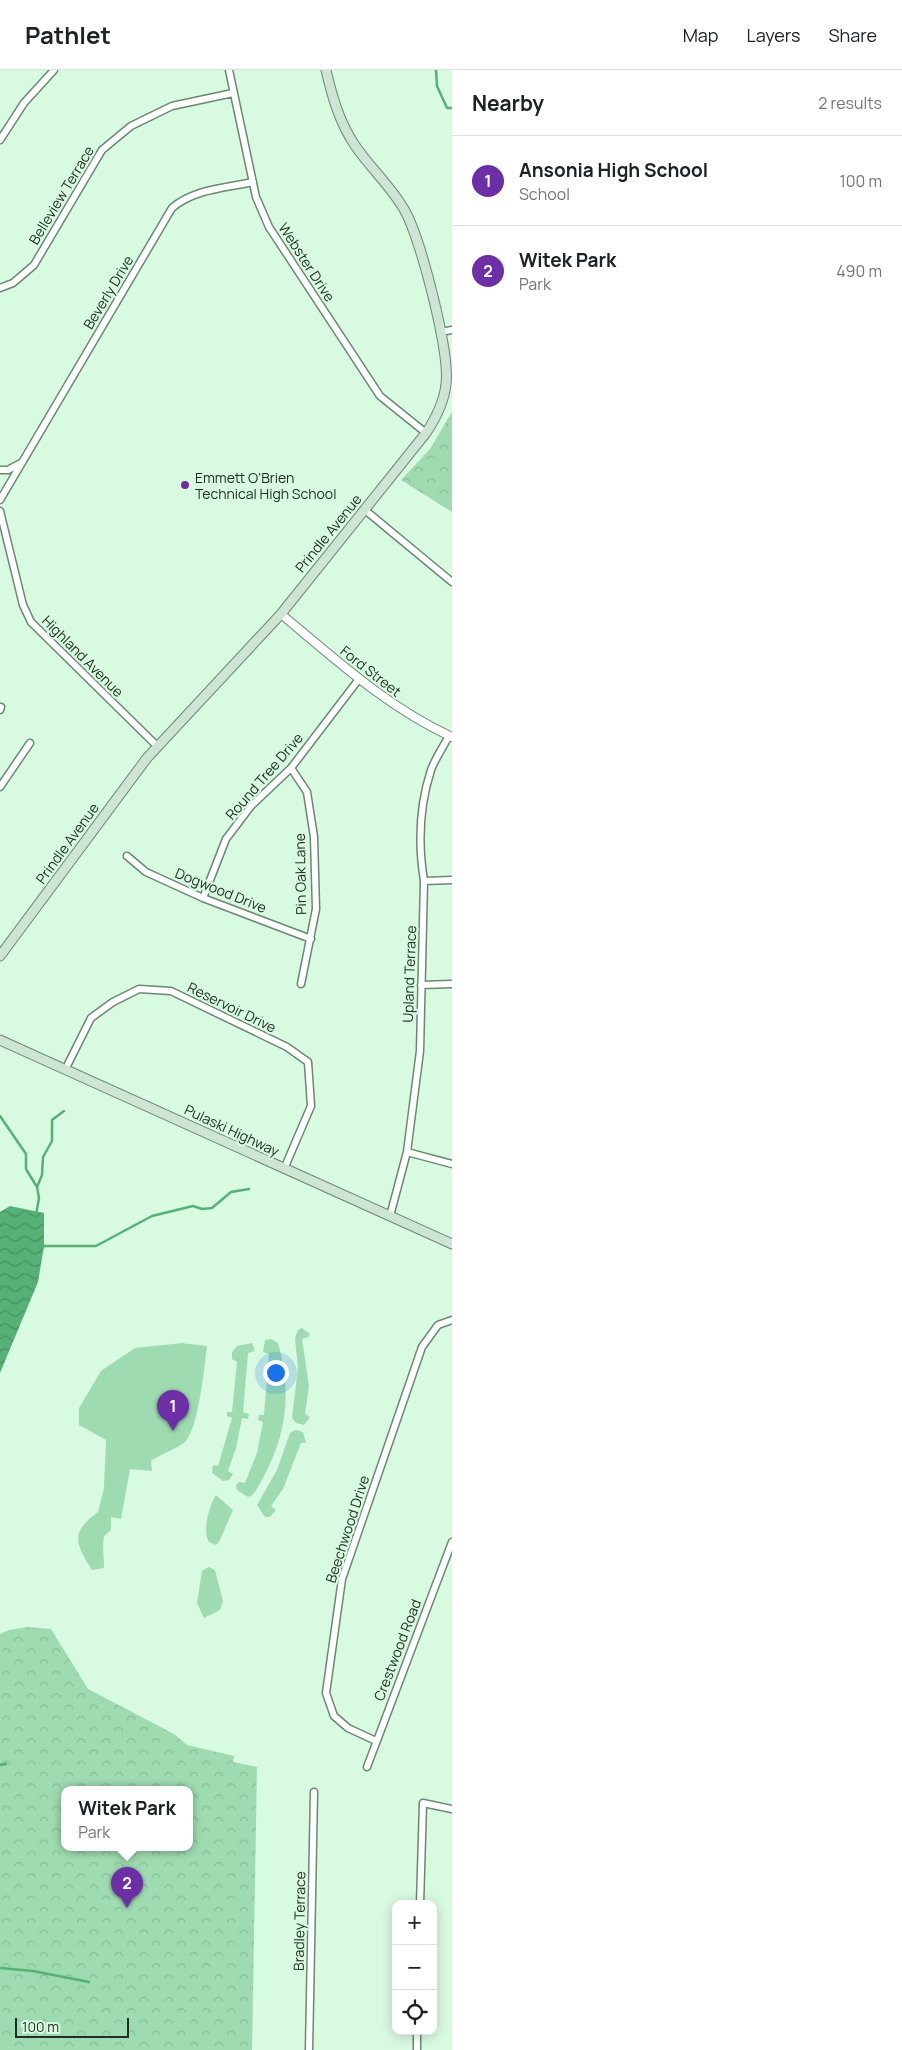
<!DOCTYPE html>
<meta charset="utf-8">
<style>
:root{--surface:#fff;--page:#f2f2f2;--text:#202124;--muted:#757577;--line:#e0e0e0;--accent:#6c2fa5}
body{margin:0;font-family:Manrope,sans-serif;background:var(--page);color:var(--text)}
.controls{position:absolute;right:15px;bottom:15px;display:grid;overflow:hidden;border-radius:10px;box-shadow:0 2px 12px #0003}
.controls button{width:45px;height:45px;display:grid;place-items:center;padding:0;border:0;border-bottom:1px solid var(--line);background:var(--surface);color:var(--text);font:25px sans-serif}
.scale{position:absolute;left:15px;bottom:12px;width:114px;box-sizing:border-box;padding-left:5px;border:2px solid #222e25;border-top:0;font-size:14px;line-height:18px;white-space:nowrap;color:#222e25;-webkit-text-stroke:4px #d8fae1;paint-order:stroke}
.you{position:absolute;left:275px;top:1302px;width:18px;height:18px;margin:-12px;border:4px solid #fff;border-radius:50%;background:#1a73e8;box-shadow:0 0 0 8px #1a73e833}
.badge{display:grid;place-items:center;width:32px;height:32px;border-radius:50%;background:var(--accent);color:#fff;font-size:16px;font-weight:700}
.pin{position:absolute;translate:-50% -41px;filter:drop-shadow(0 1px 2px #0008)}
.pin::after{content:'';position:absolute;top:26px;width:18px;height:15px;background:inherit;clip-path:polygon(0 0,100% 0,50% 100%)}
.popup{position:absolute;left:61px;top:1716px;width:132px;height:65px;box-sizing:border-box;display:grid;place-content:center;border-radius:10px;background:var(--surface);filter:drop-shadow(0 1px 4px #0005);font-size:16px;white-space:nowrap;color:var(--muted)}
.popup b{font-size:19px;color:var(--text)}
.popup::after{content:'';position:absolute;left:50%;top:100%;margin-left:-10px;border:10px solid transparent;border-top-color:var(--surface)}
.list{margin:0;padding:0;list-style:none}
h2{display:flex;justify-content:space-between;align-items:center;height:65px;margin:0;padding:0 20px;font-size:21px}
h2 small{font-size:16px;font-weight:400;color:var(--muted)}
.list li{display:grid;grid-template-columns:32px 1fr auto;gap:15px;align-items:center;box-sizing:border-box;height:90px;padding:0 20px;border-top:1px solid var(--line)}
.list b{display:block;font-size:19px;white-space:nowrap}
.list p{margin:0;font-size:16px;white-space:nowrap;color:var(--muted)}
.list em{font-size:16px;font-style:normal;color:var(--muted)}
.icon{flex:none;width:28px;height:28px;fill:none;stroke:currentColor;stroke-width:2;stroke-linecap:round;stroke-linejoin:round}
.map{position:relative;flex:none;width:452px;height:1980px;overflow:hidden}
header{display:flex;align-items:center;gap:30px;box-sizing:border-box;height:70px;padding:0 25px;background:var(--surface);border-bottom:1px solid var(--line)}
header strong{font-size:24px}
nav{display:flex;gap:28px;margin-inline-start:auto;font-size:18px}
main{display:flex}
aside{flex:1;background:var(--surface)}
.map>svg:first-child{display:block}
.green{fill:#9edbb0}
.forest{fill:url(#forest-crowns);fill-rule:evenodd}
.water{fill:url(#water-waves)}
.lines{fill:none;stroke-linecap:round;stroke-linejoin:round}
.stream{stroke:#56b176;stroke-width:2.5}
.minor-casing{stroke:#6a8972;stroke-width:9}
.tertiary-casing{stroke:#6a8972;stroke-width:10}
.secondary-casing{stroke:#6a8972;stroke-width:11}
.minor{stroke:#fff;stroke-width:6}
.tertiary{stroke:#fff;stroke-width:8}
.secondary{stroke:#cee4d5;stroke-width:9}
.poi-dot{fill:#6c2fa5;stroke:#d8fae1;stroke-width:2}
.labels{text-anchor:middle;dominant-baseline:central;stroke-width:4.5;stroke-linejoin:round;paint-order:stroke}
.street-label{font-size:14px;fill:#222e25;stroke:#d8fae1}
.poi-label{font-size:14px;fill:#222e25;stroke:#d8fae1;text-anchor:start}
</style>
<header>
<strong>Pathlet</strong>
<nav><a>Map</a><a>Layers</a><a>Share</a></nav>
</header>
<main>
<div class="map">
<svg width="452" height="1980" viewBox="0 0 452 1980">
<defs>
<pattern id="forest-crowns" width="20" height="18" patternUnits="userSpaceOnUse" patternTransform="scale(1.25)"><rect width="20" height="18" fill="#9edbb0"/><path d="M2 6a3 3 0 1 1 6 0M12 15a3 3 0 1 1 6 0" fill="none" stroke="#88bc97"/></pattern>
<pattern id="water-waves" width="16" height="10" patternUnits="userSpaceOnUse" patternTransform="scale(1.25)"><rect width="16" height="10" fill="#56b176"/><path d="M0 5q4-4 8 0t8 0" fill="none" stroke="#479061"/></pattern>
</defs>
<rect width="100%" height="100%" fill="#d8fae1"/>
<!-- green -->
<path class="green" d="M 302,1258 L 310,1264 L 308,1267 L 302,1269 L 309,1316 L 305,1344 L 310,1347 L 304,1355 L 296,1353 L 292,1348 L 298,1298 L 295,1268 L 298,1260 Z
M 271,1269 L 278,1273 C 292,1323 287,1364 262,1410 C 258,1416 255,1426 248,1427 L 237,1420 L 236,1415 L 239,1412 L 245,1413 L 257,1383 L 263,1352 L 258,1350 L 259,1345 L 264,1345 L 269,1284 L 263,1282 L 265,1270 Z
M 182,1273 L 207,1276 C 204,1298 199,1357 185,1372 C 180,1377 159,1385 151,1391 L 152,1401 L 130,1399 L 121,1449 L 111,1447 L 111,1460 L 104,1466 C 102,1477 104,1486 104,1498 L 92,1500 C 75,1473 70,1463 98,1442 L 104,1418 L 106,1370 L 79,1355 L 79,1338 L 101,1301 L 135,1278 Z
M 252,1273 L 255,1281 L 248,1283 L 243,1342 L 249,1344 L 248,1349 L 242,1348 L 236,1378 L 228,1401 L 233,1404 L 229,1410 L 223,1411 L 212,1403 L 213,1395 L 218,1396 L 232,1348 L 227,1346 L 227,1342 L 232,1342 L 237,1292 L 232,1289 L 232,1282 L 237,1276 Z
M 296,1360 L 303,1362 L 306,1373 L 301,1373 L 283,1419 L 271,1436 L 276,1440 L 270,1447 L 265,1447 L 257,1435 L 277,1400 L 290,1363 Z
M 216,1425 L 233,1440 L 219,1472 L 216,1475 L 209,1472 C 202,1461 209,1436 216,1425 Z
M 209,1497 L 215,1500 L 223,1531 L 220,1540 L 204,1548 L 197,1533 L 202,1501 Z"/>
<!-- forest -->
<path class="forest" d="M 452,342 L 452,442 L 401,410 L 430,379 Z
M 27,1557 L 51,1559 L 88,1619 L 174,1664 L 187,1675 L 234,1686 L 233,1692 L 257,1697 L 252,1980 L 0,1980 L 0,1564 L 9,1560 ZM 64,1719 L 190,1719 L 190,1777 L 64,1777 Z"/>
<!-- water -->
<path class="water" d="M 10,1136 L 44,1143 L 44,1176 L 38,1212 L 0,1303 L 0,1142 Z"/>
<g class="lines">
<!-- stream -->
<path class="stream" d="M 436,0 L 437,16 L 447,38 L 452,38
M 0,1046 L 26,1084 L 26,1099 L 37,1117
M 36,1145 L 39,1128 L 37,1117 L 42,1105 L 43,1087 L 52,1071 L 52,1050 L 64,1041
M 42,1178 L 44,1176 L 96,1176 L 152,1146 L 193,1136 L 202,1139 L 212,1138 L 231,1122 L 249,1119
M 0,1695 L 6,1694
M 0,1898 L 33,1901 L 89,1912"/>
<!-- minor casing -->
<g class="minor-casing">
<path id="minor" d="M 229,0 L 256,127 L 269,157 L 380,326 L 426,363
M 0,70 L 24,33 L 54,0
M 0,218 L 13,213 L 34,195 L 102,80 L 131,56 L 172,36 L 233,23
M 440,262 L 452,260
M 0,400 L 8,400 L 21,393
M 0,430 L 172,138 C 194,119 225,118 253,112
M 365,440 L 452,512
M 0,441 L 23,535 L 31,552 L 157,676
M 0,640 L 1,637
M 291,698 L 307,722 L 314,767 L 316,839 L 301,914
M 0,717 L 30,673
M 127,786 L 146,802 L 203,828 L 311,869
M 424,811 L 452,810
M 203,828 L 226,769 L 251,736 L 291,698 L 359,609
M 421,915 L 452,914
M 66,998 L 91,948 L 113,932 L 139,919 L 171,921 L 287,977 L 308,992 L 311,1036 L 284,1099
M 407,1082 L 452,1094
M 390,1146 L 407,1082 L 420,981 L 424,811 C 418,774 419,737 431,700 C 435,689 443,677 449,666
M 376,1671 L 348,1658 L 334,1646 L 326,1623 L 342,1509 L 422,1277 L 438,1255 L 452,1250
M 367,1697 L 452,1472
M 420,1834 L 423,1733 L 452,1739
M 309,1980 L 314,1722
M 417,1980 L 417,1961"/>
</g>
<!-- tertiary casing -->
<g class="tertiary-casing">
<path id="tertiary" d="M 281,544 C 335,589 387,637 452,667"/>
</g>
<!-- secondary casing -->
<g class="secondary-casing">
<path id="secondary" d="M 0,886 L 147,688 L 281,544 L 426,363 C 436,348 444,333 446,314 C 450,282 421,170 405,141 C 391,116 370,98 354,74 C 339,51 332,26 326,0
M 0,970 L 452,1174"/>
</g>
<!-- minor -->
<use href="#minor" class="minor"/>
<!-- tertiary -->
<use href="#tertiary" class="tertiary"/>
<!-- secondary -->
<use href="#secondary" class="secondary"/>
</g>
<!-- markers -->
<circle class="poi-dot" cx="185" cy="415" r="5"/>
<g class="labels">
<!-- street labels -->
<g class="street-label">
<text transform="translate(61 125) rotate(-59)">Belleview Terrace</text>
<text transform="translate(307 192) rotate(57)">Webster Drive</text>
<text transform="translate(108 222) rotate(-59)">Beverly Drive</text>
<text transform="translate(328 463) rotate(-51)">Prindle Avenue</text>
<text transform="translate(83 586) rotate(45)">Highland Avenue</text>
<text transform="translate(371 601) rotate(38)">Ford Street</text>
<text transform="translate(264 706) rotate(-49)">Round Tree Drive</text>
<text transform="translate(67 773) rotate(-54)">Prindle Avenue</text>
<text transform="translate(300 804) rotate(-91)">Pin Oak Lane</text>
<text transform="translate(221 820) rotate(22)">Dogwood Drive</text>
<text transform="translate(409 904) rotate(-88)">Upland Terrace</text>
<text transform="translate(232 937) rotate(26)">Reservoir Drive</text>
<text transform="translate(232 1060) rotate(25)">Pulaski Highway</text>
<text transform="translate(347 1459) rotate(-72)">Beechwood Drive</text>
<text transform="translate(397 1580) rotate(-69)">Crestwood Road</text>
<text transform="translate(299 1851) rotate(-89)">Bradley Terrace</text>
</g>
<!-- poi labels -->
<g class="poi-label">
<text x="195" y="407">Emmett O'Brien<tspan x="195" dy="16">Technical High School</tspan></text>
</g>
</g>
</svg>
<div class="controls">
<button>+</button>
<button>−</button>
<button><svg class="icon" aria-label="locate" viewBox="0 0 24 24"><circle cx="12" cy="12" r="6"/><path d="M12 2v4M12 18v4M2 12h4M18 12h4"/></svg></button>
</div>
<div class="scale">100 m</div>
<div class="you"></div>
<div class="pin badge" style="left:173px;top:1361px">1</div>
<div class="pin badge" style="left:127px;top:1838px">2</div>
<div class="popup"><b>Witek Park</b>Park</div>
</div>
<aside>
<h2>Nearby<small>2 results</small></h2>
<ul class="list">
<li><span class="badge">1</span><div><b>Ansonia High School</b><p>School</p></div><em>100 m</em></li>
<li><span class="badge">2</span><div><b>Witek Park</b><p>Park</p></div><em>490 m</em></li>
</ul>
</aside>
</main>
